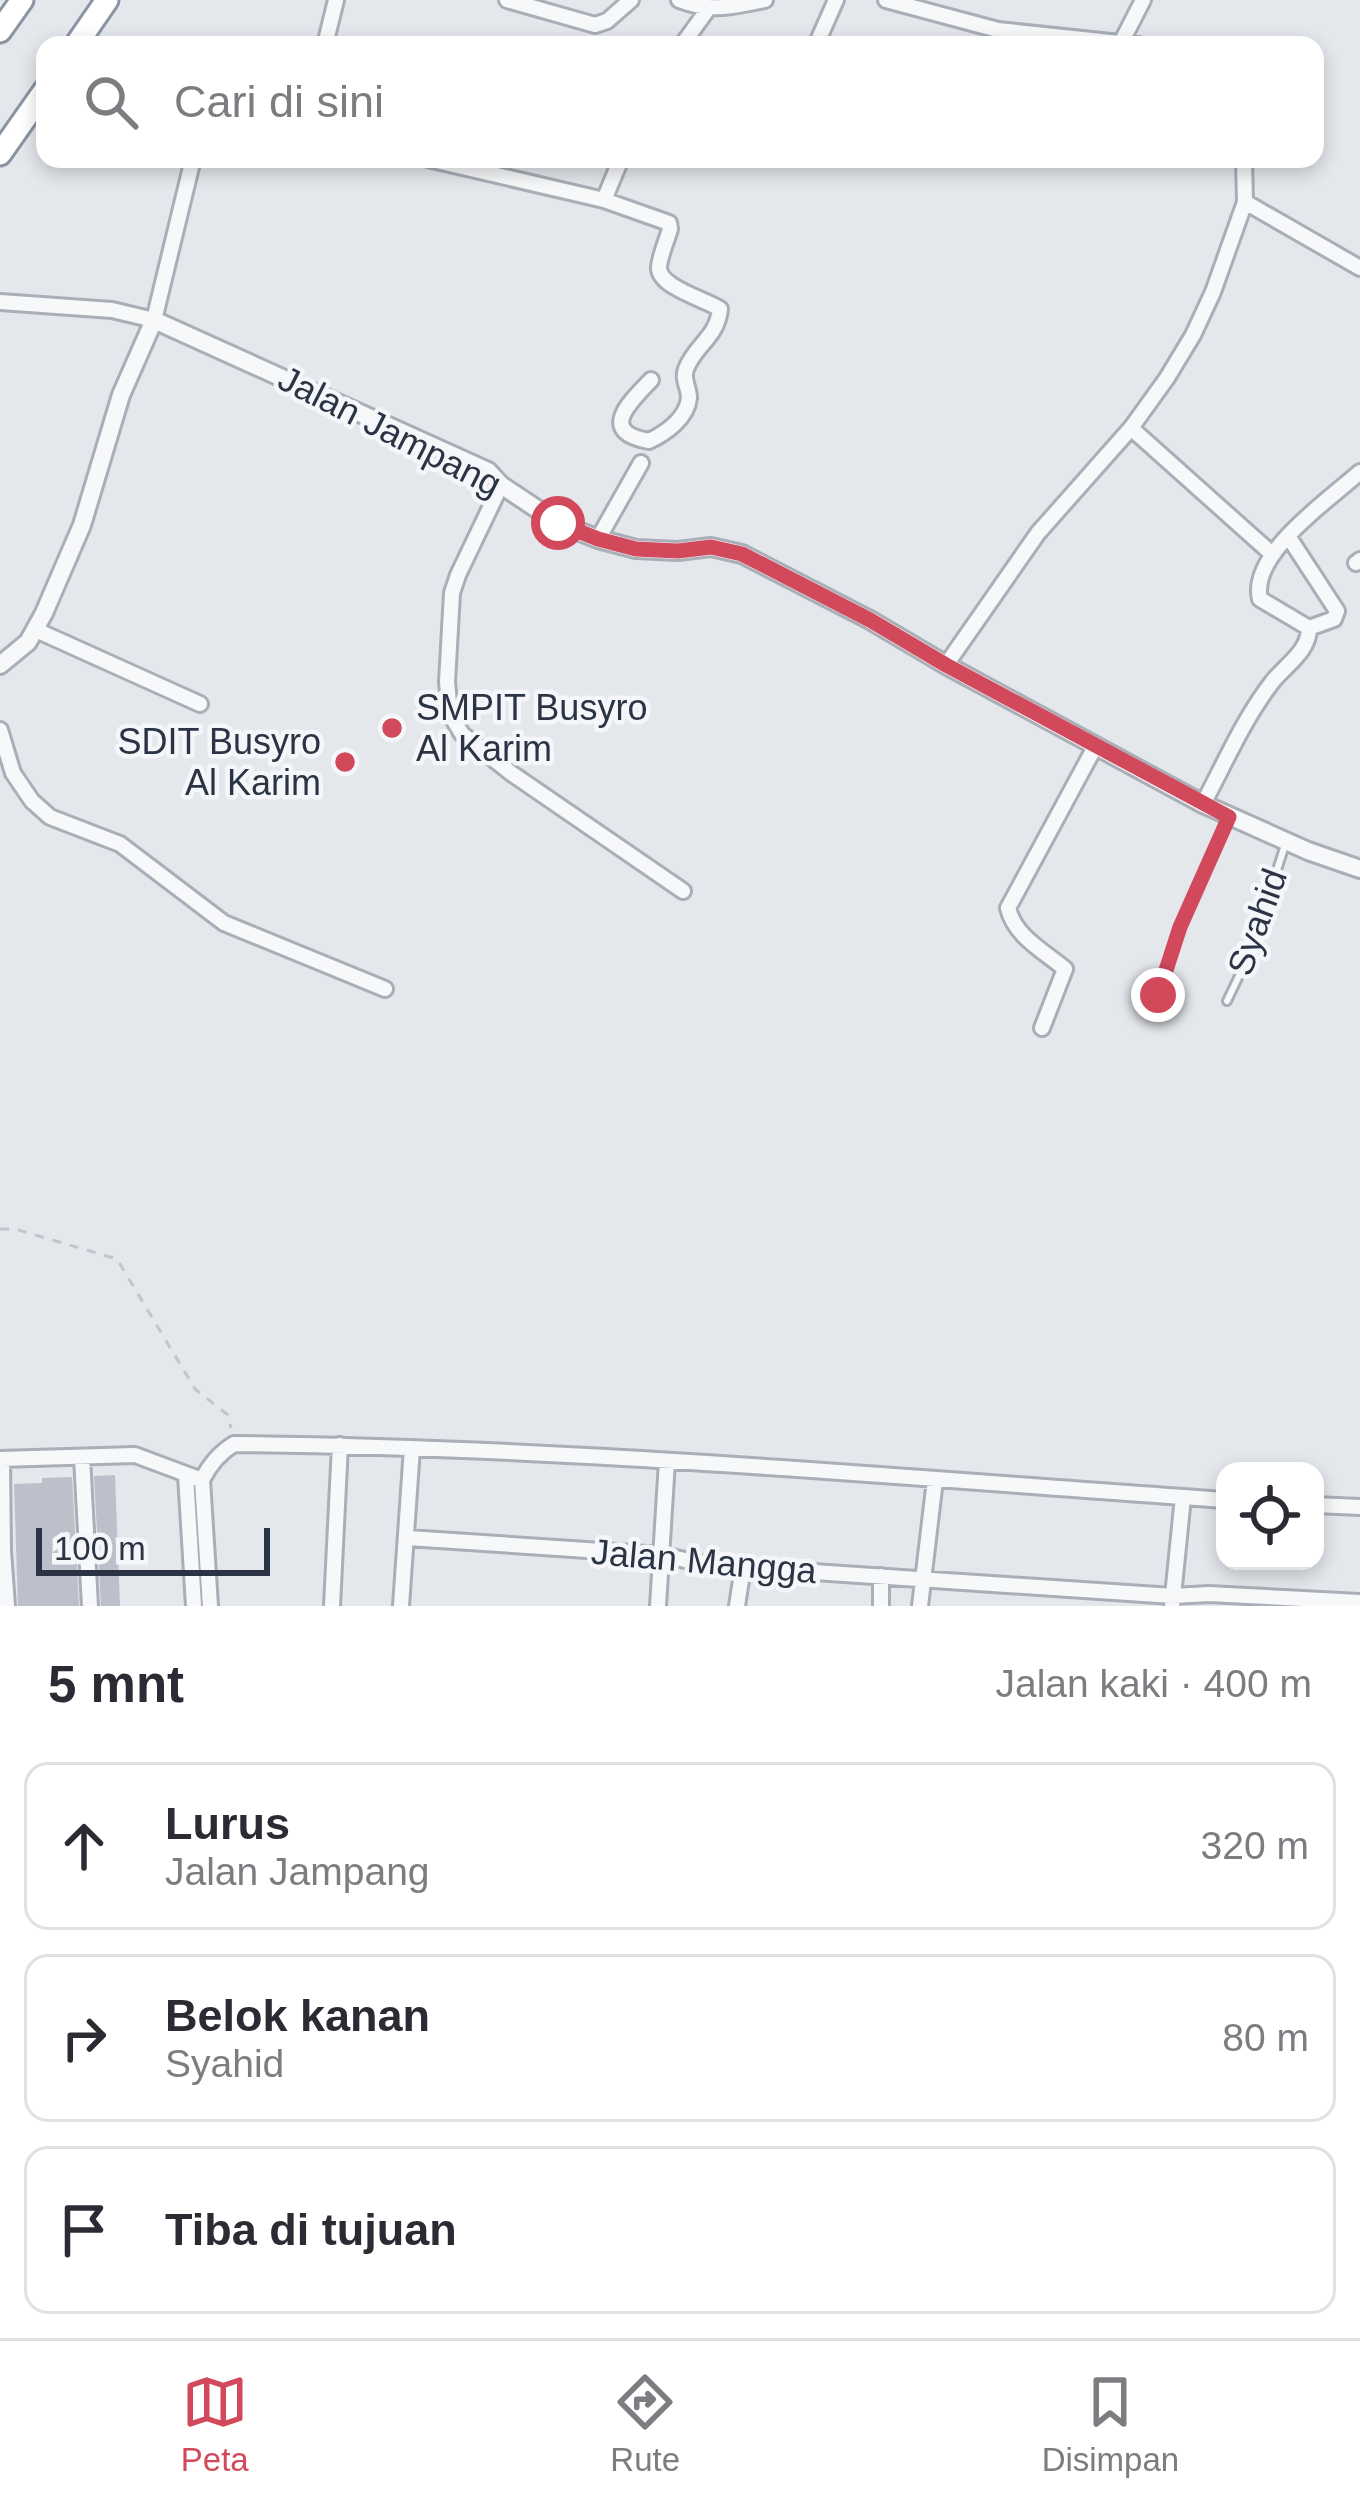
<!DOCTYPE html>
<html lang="id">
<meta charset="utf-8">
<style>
:root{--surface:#fff;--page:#f7f7f7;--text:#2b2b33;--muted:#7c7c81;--line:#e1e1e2;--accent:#d1495b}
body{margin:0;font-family:Helvetica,sans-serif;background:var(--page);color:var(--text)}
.controls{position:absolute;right:36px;bottom:36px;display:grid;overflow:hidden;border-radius:24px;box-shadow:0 6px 18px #0003}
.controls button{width:108px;height:108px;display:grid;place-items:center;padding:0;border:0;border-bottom:3px solid var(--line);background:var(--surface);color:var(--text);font:60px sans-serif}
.scale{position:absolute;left:36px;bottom:30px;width:234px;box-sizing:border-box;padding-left:12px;border:6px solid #2b3445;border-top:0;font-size:33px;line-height:42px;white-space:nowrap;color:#2b3445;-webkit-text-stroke:9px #f4f6f9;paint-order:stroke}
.stop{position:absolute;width:36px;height:36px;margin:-27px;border:9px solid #d1495b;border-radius:50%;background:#fff}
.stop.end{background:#d1495b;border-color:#fff;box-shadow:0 3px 12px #0008}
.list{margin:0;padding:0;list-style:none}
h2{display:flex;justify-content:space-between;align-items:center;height:156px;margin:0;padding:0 48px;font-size:51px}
h2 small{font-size:39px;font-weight:400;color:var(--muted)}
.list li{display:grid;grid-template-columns:78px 1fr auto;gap:36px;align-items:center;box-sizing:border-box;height:168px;margin:0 24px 24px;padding:0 24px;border:3px solid var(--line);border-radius:24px}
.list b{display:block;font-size:45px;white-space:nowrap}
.list p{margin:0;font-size:39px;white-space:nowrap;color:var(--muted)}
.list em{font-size:39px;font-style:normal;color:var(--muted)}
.icon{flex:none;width:66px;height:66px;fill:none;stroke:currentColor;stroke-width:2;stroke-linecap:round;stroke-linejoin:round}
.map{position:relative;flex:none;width:1360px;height:1606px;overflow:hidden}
.search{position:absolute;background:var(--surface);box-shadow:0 6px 18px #0003;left:36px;right:36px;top:36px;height:132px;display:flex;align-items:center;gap:30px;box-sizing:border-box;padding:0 42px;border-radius:24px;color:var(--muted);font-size:45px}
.sheet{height:732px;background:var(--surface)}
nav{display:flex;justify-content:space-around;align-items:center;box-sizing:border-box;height:168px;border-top:3px solid var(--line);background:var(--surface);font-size:33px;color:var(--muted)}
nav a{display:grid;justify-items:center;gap:6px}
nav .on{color:var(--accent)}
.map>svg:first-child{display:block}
.building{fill:#bbc0ca}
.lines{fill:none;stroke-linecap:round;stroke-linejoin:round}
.service-casing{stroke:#a9aeb7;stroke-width:12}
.minor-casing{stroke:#a9aeb7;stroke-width:20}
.tertiary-casing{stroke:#a9aeb7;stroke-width:22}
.trunk-casing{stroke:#8b94a3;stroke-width:27}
.path{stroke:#c2c5cb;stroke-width:3;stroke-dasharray:9 9;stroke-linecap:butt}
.service{stroke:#f7f8fa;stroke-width:6}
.minor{stroke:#f7f8fa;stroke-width:14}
.tertiary{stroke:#f7f8fa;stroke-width:16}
.trunk{stroke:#fff;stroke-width:21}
.route{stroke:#d1495b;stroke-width:15}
.poi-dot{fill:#d1495b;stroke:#f4f6f9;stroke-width:4.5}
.labels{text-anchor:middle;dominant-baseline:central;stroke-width:9;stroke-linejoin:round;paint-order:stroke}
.street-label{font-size:36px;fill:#2b3445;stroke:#f4f6f9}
.poi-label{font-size:36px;fill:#2b3445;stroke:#f4f6f9;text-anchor:start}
</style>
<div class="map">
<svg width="1360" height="1606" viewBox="0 0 1360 1606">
<rect width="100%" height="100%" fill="#e4e7ec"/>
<!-- building -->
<path class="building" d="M 115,1475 L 120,1606 L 101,1606 L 94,1476 Z
M 72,1477 L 79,1606 L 18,1606 L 14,1484 L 42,1483 L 42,1478 Z"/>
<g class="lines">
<!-- service casing -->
<g class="service-casing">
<path id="service" d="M 1158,995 L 1179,927 L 1228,820
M 1227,1001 L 1251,951 L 1285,845"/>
</g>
<!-- minor casing -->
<g class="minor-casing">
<path id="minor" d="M 507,0 L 595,25 L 607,21 L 631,0
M 679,0 C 713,13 732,6 765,0
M 886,0 L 998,30 L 1139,45
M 1121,43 L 1143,0
M 325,45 L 336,0
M 682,45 L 708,9
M 816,45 L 836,0
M 428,159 L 604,200 L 669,223 L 670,229 C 667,240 660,255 659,267 C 658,287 705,299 720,309 C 717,338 695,345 686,369 C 682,380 689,387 689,398 C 687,418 666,433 649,441 C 597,432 630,402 651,380
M 604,200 L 621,159
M 1245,202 L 1360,268
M 0,302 L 112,310 L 154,320 L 193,159
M 1131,428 L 1272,554
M 501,485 L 458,575 L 452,593 L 447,682 L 450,714 L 462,734 L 511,773 L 683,891
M 1288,536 L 1337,611 L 1334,619 L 1309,628
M 598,539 L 641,463
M 1356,563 L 1360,560
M 36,630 L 200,704
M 946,665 L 1038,533 L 1131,428 L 1167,378 L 1193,335 L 1213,292 L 1245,202 L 1244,159
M 0,730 L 13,773 L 32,801 L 50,817 L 120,844 L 224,923 L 385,989
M 1203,804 C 1225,763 1244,718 1273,681 C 1287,664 1309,651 1309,628 L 1260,599 C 1249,554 1330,499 1360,472
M 1042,1028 L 1065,969 C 1044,951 1015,937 1008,908 L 1096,745
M 82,1457 L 90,1606
M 0,1459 L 135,1455 L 202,1480
M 2,1459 L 3,1551 L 7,1606
M 186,1475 L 194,1606
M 1315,1505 L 1360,1507
M 408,1538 L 662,1555 L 708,1565 L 1173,1596 L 1209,1594 L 1360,1602
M 210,1606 L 202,1480 C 210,1464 219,1453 234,1444 C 565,1447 895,1477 1225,1500
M 332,1606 L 340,1445
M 401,1606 L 412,1448
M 658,1606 L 667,1461
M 737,1606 L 743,1567
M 881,1606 L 881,1576
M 920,1606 L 935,1480
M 1172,1606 L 1183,1497"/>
</g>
<!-- tertiary casing -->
<g class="tertiary-casing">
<path id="tertiary" d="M 0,665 L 28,642 L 44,613 L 82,525 L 121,395 L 154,320 L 488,471 L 501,485 L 558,523 L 598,539 L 636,549 L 678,551 L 711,547 L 742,554 L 870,620 L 946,665 L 1203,804 L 1308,851 L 1360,869"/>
</g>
<!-- trunk casing -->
<g class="trunk-casing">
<path id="trunk" d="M 0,31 L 22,0
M 76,45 L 107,0
M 0,154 L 45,90"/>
</g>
<!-- path -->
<path class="path" d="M 0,1229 L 15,1229 L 117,1259 L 195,1389 L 228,1415 L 231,1428"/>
<!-- service -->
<use href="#service" class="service"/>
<!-- minor -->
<use href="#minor" class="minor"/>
<!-- tertiary -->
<use href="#tertiary" class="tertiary"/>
<!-- trunk -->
<use href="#trunk" class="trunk"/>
</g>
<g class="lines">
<!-- route -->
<path class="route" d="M 558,523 L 598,539 L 636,549 L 678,551 L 711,547 L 742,554 L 870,620 L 946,665 L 1229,817 L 1180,927 L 1158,995"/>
</g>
<!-- markers -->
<g class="poi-dot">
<circle cx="392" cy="728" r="12"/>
<circle cx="345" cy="762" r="12"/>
</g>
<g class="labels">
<!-- street labels -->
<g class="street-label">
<text transform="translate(390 431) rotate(27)">Jalan Jampang</text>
<text transform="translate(1257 922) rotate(-70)">Syahid</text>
<text transform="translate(704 1561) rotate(5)">Jalan Mangga</text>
</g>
<!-- poi labels -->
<g class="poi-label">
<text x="416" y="707">SMPIT Busyro<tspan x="416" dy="41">Al Karim</tspan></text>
<text x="321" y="741" text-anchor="end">SDIT Busyro<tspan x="321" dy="41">Al Karim</tspan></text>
</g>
</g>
</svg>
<div class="controls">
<button><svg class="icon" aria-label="locate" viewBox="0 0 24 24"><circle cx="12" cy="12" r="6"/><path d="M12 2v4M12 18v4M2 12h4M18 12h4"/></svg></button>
</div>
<div class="scale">100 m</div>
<div class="stop" style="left:558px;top:523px"></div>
<div class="stop end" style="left:1158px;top:995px"></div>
<div class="search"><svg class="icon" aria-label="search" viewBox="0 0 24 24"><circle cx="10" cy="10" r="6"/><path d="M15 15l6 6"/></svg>Cari di sini</div>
</div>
<section class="sheet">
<h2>5 mnt<small>Jalan kaki · 400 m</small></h2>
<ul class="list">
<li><svg class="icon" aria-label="ahead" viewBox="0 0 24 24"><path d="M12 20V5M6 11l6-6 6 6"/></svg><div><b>Lurus</b><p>Jalan Jampang</p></div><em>320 m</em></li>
<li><svg class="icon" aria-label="right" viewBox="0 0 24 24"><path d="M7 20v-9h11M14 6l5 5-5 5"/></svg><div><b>Belok kanan</b><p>Syahid</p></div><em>80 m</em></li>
<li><svg class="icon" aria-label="arrive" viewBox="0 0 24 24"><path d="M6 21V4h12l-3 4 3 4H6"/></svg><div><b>Tiba di tujuan</b></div></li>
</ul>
</section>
<nav>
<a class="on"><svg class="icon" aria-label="map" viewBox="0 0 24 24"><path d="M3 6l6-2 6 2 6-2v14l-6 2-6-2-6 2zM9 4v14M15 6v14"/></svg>Peta</a>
<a><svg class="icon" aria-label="directions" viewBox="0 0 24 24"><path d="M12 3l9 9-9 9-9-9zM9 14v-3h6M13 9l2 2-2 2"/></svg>Rute</a>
<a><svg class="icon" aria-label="saved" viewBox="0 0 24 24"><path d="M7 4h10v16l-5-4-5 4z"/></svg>Disimpan</a>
</nav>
